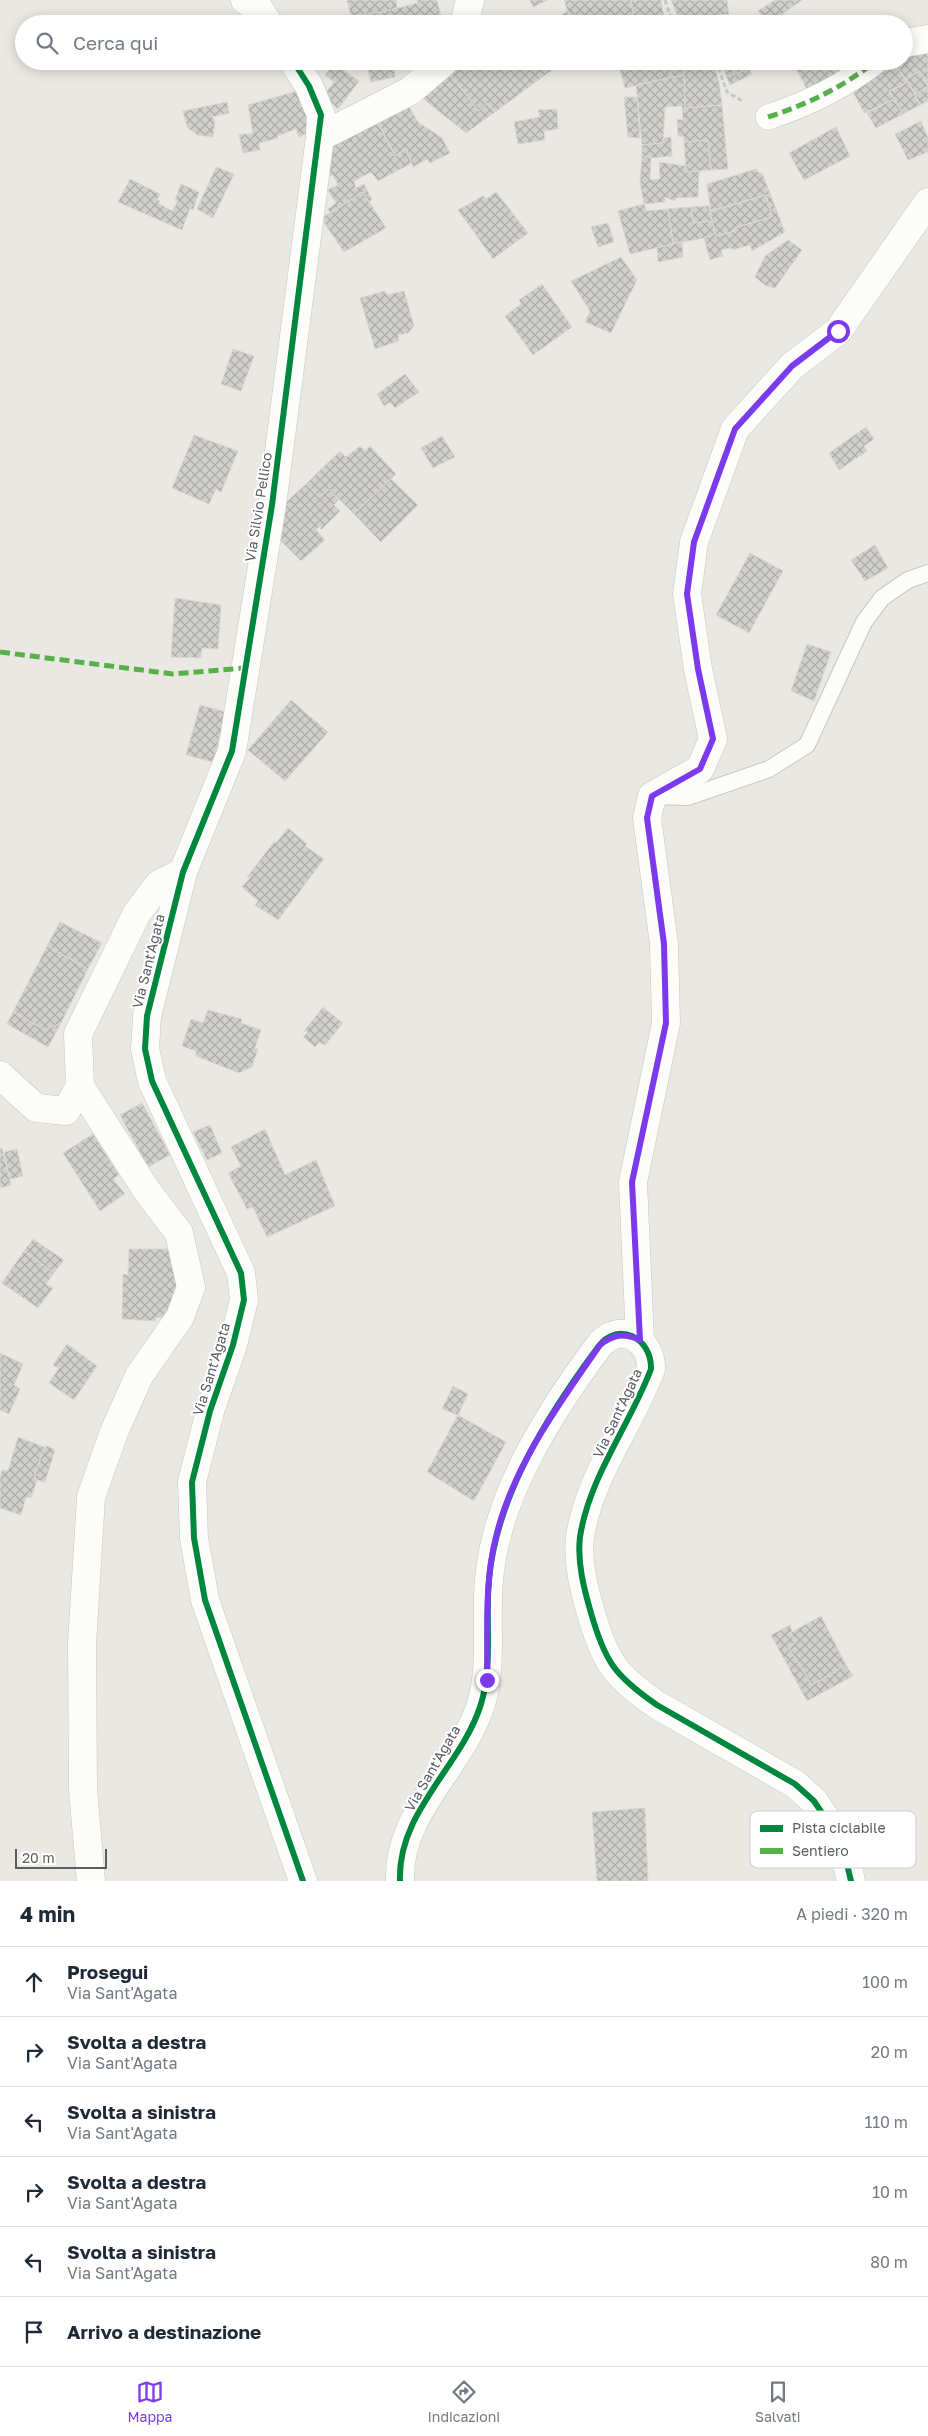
<!DOCTYPE html>
<html lang="it">
<meta charset="utf-8">
<style>
:root{--surface:#fff;--page:#f6f6f7;--text:#1f2937;--muted:#747a83;--line:#e0e1e3;--accent:#7c3aed}
body{margin:0;font-family:"Golos Text",sans-serif;background:var(--page);color:var(--text)}
.scale{position:absolute;left:15px;bottom:12px;width:92px;box-sizing:border-box;padding-left:5px;border:2px solid #585d62;border-top:0;font-size:14px;line-height:18px;white-space:nowrap;color:#585d62;-webkit-text-stroke:4px #fff;paint-order:stroke}
.stop{position:absolute;width:15px;height:15px;margin:-11px;border:4px solid #7c3aed;border-radius:50%;background:#fff}
.stop.end{background:#7c3aed;border-color:#fff;box-shadow:0 1px 5px #0008}
.list{margin:0;padding:0;list-style:none}
h2{display:flex;justify-content:space-between;align-items:center;height:65px;margin:0;padding:0 20px;font-size:21px}
h2 small{font-size:16px;font-weight:400;color:var(--muted)}
.list li{display:grid;grid-template-columns:32px 1fr auto;gap:15px;align-items:center;box-sizing:border-box;height:70px;padding:0 20px;border-top:1px solid var(--line)}
.list b{display:block;font-size:19px;white-space:nowrap}
.list p{margin:0;font-size:16px;white-space:nowrap;color:var(--muted)}
.list em{font-size:16px;font-style:normal;color:var(--muted)}
.icon{flex:none;width:28px;height:28px;fill:none;stroke:currentColor;stroke-width:2;stroke-linecap:round;stroke-linejoin:round}
.map{position:relative;flex:none;width:928px;height:1881px;overflow:hidden}
.search{position:absolute;background:var(--surface);box-shadow:0 2px 12px #0003;left:15px;right:15px;top:15px;height:55px;display:flex;align-items:center;gap:12px;box-sizing:border-box;padding:0 18px;border-radius:28px;color:var(--muted);font-size:19px}
.sheet{height:485px;background:var(--surface)}
nav{display:flex;justify-content:space-around;align-items:center;box-sizing:border-box;height:70px;border-top:1px solid var(--line);background:var(--surface);font-size:14px;color:var(--muted)}
nav a{display:grid;justify-items:center;gap:2px}
nav .on{color:var(--accent)}
.map>svg:first-child{display:block}
.building{fill:url(#building-cross-hatch);stroke:#d9d7d2}
.lines{fill:none;stroke-linecap:round;stroke-linejoin:round}
.service-casing{stroke:#c7c7c6;stroke-width:18}
.pedestrian-casing{stroke:#c7c7c6;stroke-width:26}
.minor-casing{stroke:#c7c7c6;stroke-width:29}
.tertiary-casing{stroke:#c7c7c6;stroke-width:29}
.path{stroke:#c4cac7;stroke-width:3;stroke-dasharray:5 2.5;stroke-linecap:butt}
.service{stroke:#fcfcfb;stroke-width:16}
.pedestrian{stroke:#fcfcfb;stroke-width:25}
.minor{stroke:#fcfcfb;stroke-width:28}
.tertiary{stroke:#fcfcfb;stroke-width:28}
.quiet{stroke:#58b04a;stroke-width:5;stroke-dasharray:10 5;stroke-linecap:butt}
.cycleway-casing{stroke:#fff;stroke-width:9}
.cycleway{stroke:#00873e;stroke-width:6}
.route{stroke:#7c3aed;stroke-width:6}
.labels{text-anchor:middle;dominant-baseline:central;stroke-width:4;stroke-linejoin:round;paint-order:stroke}
.street-label{font-size:14px;fill:#585d62;stroke:#fff}
.key{fill:#fff;stroke:#cdced0;stroke-width:1}
.key-label{font-size:14px;fill:#585d62}
</style>
<div class="map">
<svg width="928" height="1881" viewBox="0 0 928 1881">
<defs>
<pattern id="building-cross-hatch" width="8" height="8" patternUnits="userSpaceOnUse" patternTransform="scale(1.25)"><rect width="8" height="8" fill="#d0cfcb"/><path d="M0 0l8 8M0 8l8-8" fill="none" stroke="#acaba8"/></pattern>
</defs>
<rect width="100%" height="100%" fill="#eae8e2"/>
<!-- building -->
<path class="building" d="M 347,0 L 396,0 L 397,8 L 382,12 L 351,16 Z
M 417,0 L 437,0 L 443,24 L 353,24 L 351,16 L 382,12 L 418,3 Z
M 530,0 L 548,0 L 533,7 Z
M 564,0 L 631,0 L 634,22 L 628,24 L 578,24 L 576,15 L 569,16 Z
M 631,0 L 661,0 L 664,17 L 634,22 Z
M 671,0 L 727,0 L 729,14 L 679,20 Z
M 775,0 L 802,0 L 774,20 L 766,21 L 758,11 Z
M 568,10 L 569,16 L 576,15 L 578,24 L 565,24 L 562,15 Z
M 664,17 L 667,24 L 628,24 L 634,22 Z
M 922,46 L 928,56 L 928,85 L 920,71 L 906,79 L 893,61 L 904,61 L 904,55 Z
M 366,61 L 393,61 L 395,77 L 371,82 Z
M 466,61 L 546,61 L 552,70 L 495,112 L 487,103 L 479,111 L 450,74 Z
M 546,61 L 564,61 L 552,70 Z
M 577,61 L 599,61 L 579,67 Z
M 618,61 L 668,61 L 672,77 L 625,88 Z
M 668,61 L 680,61 L 684,75 L 672,77 Z
M 680,61 L 713,61 L 719,82 L 722,105 L 685,108 L 684,75 Z
M 720,61 L 729,61 L 734,75 L 748,67 L 752,74 L 730,85 Z
M 729,61 L 763,61 L 734,75 Z
M 792,61 L 843,61 L 851,77 L 811,97 Z
M 891,61 L 908,82 L 889,91 L 894,99 L 864,113 L 849,84 Z
M 334,64 L 359,81 L 338,109 L 324,95 L 334,82 L 325,75 Z
M 920,71 L 928,87 L 915,94 L 906,79 Z
M 450,74 L 479,111 L 487,103 L 495,112 L 466,133 L 421,97 Z
M 684,75 L 685,108 L 722,105 L 728,169 L 711,170 L 708,140 L 684,142 L 684,137 L 678,136 L 677,119 L 683,120 L 682,106 L 665,107 L 663,143 L 642,145 L 636,85 Z
M 908,82 L 920,105 L 903,114 L 889,91 Z
M 928,87 L 928,101 L 920,105 L 915,94 Z
M 304,89 L 316,129 L 299,137 L 296,129 L 277,136 L 278,138 L 259,143 L 260,150 L 243,153 L 239,134 L 253,134 L 248,105 Z
M 624,97 L 637,97 L 640,138 L 628,137 Z
M 894,99 L 903,114 L 876,128 L 867,113 Z
M 227,102 L 229,113 L 212,117 L 215,121 L 213,137 L 197,135 L 187,127 L 183,111 Z
M 409,107 L 418,122 L 442,138 L 450,153 L 430,163 L 427,159 L 413,167 L 406,149 L 395,156 L 378,123 Z
M 557,109 L 558,129 L 544,131 L 545,140 L 518,144 L 514,122 L 540,117 L 538,110 Z
M 375,116 L 395,156 L 406,149 L 412,163 L 378,181 L 371,172 L 354,181 L 356,188 L 364,184 L 372,199 L 369,202 L 363,192 L 331,213 L 328,209 L 336,203 L 328,190 L 338,185 L 333,175 L 330,176 L 327,155 L 335,139 Z
M 921,121 L 928,138 L 928,152 L 908,160 L 895,134 Z
M 836,127 L 850,156 L 804,180 L 789,153 Z
M 671,137 L 672,156 L 651,158 L 642,155 L 642,145 L 663,143 L 663,138 Z
M 708,140 L 711,170 L 686,172 L 684,142 Z
M 642,155 L 651,158 L 650,180 L 660,179 L 659,162 L 686,166 L 686,172 L 699,171 L 698,197 L 676,198 L 675,201 L 665,197 L 665,202 L 644,204 L 640,183 Z
M 216,167 L 234,174 L 213,218 L 197,209 Z
M 756,169 L 759,173 L 762,173 L 785,232 L 752,251 L 750,245 L 732,250 L 732,248 L 721,250 L 723,256 L 710,260 L 704,238 L 715,233 L 716,236 L 735,231 L 734,228 L 772,217 L 766,195 L 711,212 L 707,184 Z
M 130,179 L 160,194 L 157,200 L 160,201 L 158,203 L 172,211 L 178,201 L 175,200 L 181,184 L 199,192 L 193,210 L 190,208 L 182,230 L 118,202 Z
M 363,192 L 386,228 L 344,252 L 321,218 Z
M 496,192 L 528,233 L 493,259 L 458,210 L 481,197 L 484,196 L 486,199 Z
M 766,195 L 772,217 L 734,228 L 735,231 L 716,236 L 709,211 Z
M 644,204 L 647,211 L 668,209 L 673,244 L 630,254 L 618,211 Z
M 709,206 L 712,221 L 693,223 L 691,207 Z
M 691,207 L 693,223 L 712,221 L 715,233 L 704,238 L 673,244 L 668,209 Z
M 608,223 L 614,242 L 598,247 L 591,227 Z
M 788,240 L 802,250 L 775,288 L 766,286 L 755,277 L 765,256 Z
M 682,241 L 683,257 L 658,262 L 657,248 Z
M 621,257 L 637,280 L 611,333 L 585,322 L 590,311 L 571,281 Z
M 542,284 L 572,327 L 533,355 L 505,316 L 521,304 L 519,300 Z
M 385,291 L 387,295 L 404,291 L 414,326 L 408,333 L 398,335 L 399,341 L 375,349 L 360,298 Z
M 233,349 L 254,356 L 241,391 L 221,384 Z
M 405,374 L 419,392 L 395,408 L 390,402 L 384,406 L 377,394 Z
M 866,427 L 874,439 L 864,446 L 867,451 L 839,470 L 829,453 Z
M 194,435 L 238,451 L 221,492 L 216,489 L 209,504 L 172,488 Z
M 442,436 L 455,457 L 433,468 L 421,448 Z
M 360,446 L 365,451 L 370,446 L 396,474 L 354,514 L 329,489 L 319,497 L 306,484 L 340,451 L 346,457 Z
M 391,479 L 418,505 L 381,542 L 354,514 Z
M 306,484 L 319,497 L 329,489 L 339,500 L 334,505 L 340,511 L 321,530 L 320,526 L 316,530 L 325,540 L 301,561 L 272,532 L 279,509 Z
M 875,545 L 888,568 L 865,581 L 851,560 Z
M 750,553 L 783,571 L 749,633 L 716,615 Z
M 175,598 L 221,605 L 218,649 L 202,648 L 201,658 L 171,657 Z
M 807,644 L 831,652 L 814,701 L 791,691 Z
M 291,700 L 328,732 L 285,781 L 248,750 Z
M 200,705 L 226,712 L 213,762 L 186,755 Z
M 288,828 L 307,844 L 305,846 L 324,859 L 278,920 L 255,905 L 258,901 L 242,887 L 250,878 L 247,877 L 274,842 L 276,843 Z
M 60,922 L 102,943 L 88,969 L 47,946 Z
M 47,946 L 88,969 L 61,1023 L 45,1030 L 13,1012 Z
M 323,1007 L 343,1023 L 325,1045 L 319,1042 L 315,1047 L 303,1037 L 308,1032 L 304,1031 Z
M 208,1010 L 242,1019 L 241,1023 L 261,1030 L 255,1048 L 258,1049 L 252,1067 L 239,1073 L 196,1056 L 196,1051 L 182,1046 L 191,1019 L 203,1023 Z
M 13,1012 L 45,1030 L 61,1023 L 48,1047 L 7,1024 Z
M 142,1103 L 170,1155 L 148,1167 L 120,1115 Z
M 210,1125 L 222,1153 L 207,1160 L 193,1132 Z
M 265,1129 L 285,1175 L 316,1160 L 335,1206 L 267,1237 L 253,1207 L 247,1209 L 228,1173 L 241,1166 L 231,1147 Z
M 93,1134 L 119,1175 L 113,1179 L 125,1194 L 100,1211 L 63,1153 Z
M 2,1148 L 11,1185 L 0,1188 L 0,1149 Z
M 17,1149 L 23,1176 L 10,1179 L 4,1152 Z
M 33,1239 L 64,1260 L 54,1273 L 24,1251 Z
M 129,1249 L 176,1249 L 177,1300 L 174,1319 L 156,1317 L 155,1321 L 122,1319 L 123,1274 L 128,1275 Z
M 24,1251 L 54,1273 L 46,1284 L 53,1288 L 38,1308 L 2,1283 Z
M 67,1344 L 97,1366 L 74,1400 L 49,1383 L 59,1368 L 53,1365 Z
M 0,1353 L 23,1364 L 14,1385 L 20,1389 L 9,1414 L 0,1410 Z
M 453,1386 L 468,1394 L 458,1415 L 442,1409 Z
M 458,1415 L 506,1442 L 474,1501 L 427,1472 Z
M 18,1437 L 44,1447 L 34,1478 L 37,1480 L 31,1498 L 26,1497 L 21,1515 L 0,1508 L 0,1478 L 2,1470 L 8,1471 Z
M 48,1446 L 55,1450 L 45,1482 L 37,1480 L 34,1478 L 44,1447 Z
M 821,1616 L 846,1665 L 812,1685 L 788,1647 L 796,1642 L 790,1633 Z
M 790,1625 L 792,1632 L 790,1633 L 796,1642 L 788,1647 L 812,1685 L 846,1665 L 853,1676 L 807,1701 L 771,1635 Z
M 645,1808 L 648,1881 L 597,1881 L 592,1812 Z"/>
<g class="lines">
<!-- service casing -->
<g class="service-casing">
<path id="service" d="M 657,796 L 688,797 L 769,769 L 807,745 L 864,622 L 882,598 L 908,580 L 928,573"/>
</g>
<!-- pedestrian casing -->
<g class="pedestrian-casing">
<path id="pedestrian" d="M 768,117 C 808,104 843,87 876,61"/>
</g>
<!-- minor casing -->
<g class="minor-casing">
<path id="minor" d="M 245,0 L 259,9 L 269,24
M 464,24 L 470,0
M 904,43 L 928,39
M 293,61 L 309,86 L 321,115 L 320,137
M 320,137 L 410,91 L 445,61
M 80,1086 L 147,1191 L 179,1233 L 191,1287 L 180,1317 L 139,1376 L 114,1432 L 91,1497 L 82,1644 L 83,1789 L 91,1881
M 640,1340 L 633,1182 L 666,1023 L 664,944 L 647,818 L 652,796 L 700,769 L 713,739 L 698,669 L 687,594 L 694,542 L 735,429 L 792,366 L 838,331 L 928,202"/>
</g>
<!-- tertiary casing -->
<g class="tertiary-casing">
<path id="tertiary" d="M 0,1075 L 36,1108 L 66,1111 L 80,1086 L 78,1034 L 137,913 L 159,884 L 183,872
M 303,1881 L 205,1600 L 194,1538 L 192,1482 L 210,1411 L 233,1345 L 244,1300 L 241,1273 L 152,1081 L 145,1049 L 147,1016 L 183,872 L 232,751 L 272,505 L 320,137
M 400,1881 C 397,1812 462,1766 481,1704 C 493,1664 485,1621 489,1580 C 496,1496 549,1413 598,1347 C 618,1320 652,1338 651,1369 C 630,1425 589,1477 580,1537 C 577,1562 584,1589 591,1613 C 605,1662 615,1676 657,1705 L 795,1784 L 814,1801 L 842,1843 L 851,1881"/>
</g>
<!-- path -->
<path class="path" d="M 665,0 L 673,24
M 692,24 L 697,24
M 716,61 L 727,92 L 744,102"/>
<!-- service -->
<use href="#service" class="service"/>
<!-- pedestrian -->
<use href="#pedestrian" class="pedestrian"/>
<!-- minor -->
<use href="#minor" class="minor"/>
<!-- tertiary -->
<use href="#tertiary" class="tertiary"/>
<!-- quiet -->
<path class="quiet" d="M 768,117 C 808,104 843,87 876,61
M 0,652 L 173,674 L 245,668"/>
<!-- cycleway casing -->
<g class="cycleway-casing">
<path id="cycleway" d="M 293,61 L 309,86 L 321,115 L 272,505 L 232,751 L 183,872 L 147,1016 L 145,1049 L 152,1081 L 241,1273 L 244,1300 L 233,1345 L 210,1411 L 192,1482 L 194,1538 L 205,1600 L 303,1881
M 400,1881 C 397,1812 462,1766 481,1704 C 493,1664 485,1621 489,1580 C 496,1496 549,1413 598,1347 C 618,1320 652,1338 651,1369 C 630,1425 589,1477 580,1537 C 577,1562 584,1589 591,1613 C 605,1662 615,1676 657,1705 L 795,1784 L 814,1801 L 842,1843 L 851,1881"/>
</g>
<!-- cycleway -->
<use href="#cycleway" class="cycleway"/>
</g>
<g class="lines">
<!-- route -->
<path class="route" d="M 487,1680 C 488,1633 484,1583 496,1537 C 513,1466 559,1404 600,1345 C 613,1334 624,1333 640,1340 L 632,1182 L 666,1023 L 664,944 L 647,818 L 652,796 L 700,769 L 713,739 L 698,669 L 687,594 L 694,542 L 735,429 L 792,366 L 838,331"/>
</g>
<g class="labels">
<!-- street labels -->
<g class="street-label">
<text transform="translate(258 507) rotate(-81)">Via Silvio Pellico</text>
<text transform="translate(148 961) rotate(-76)">Via Sant'Agata</text>
<text transform="translate(211 1369) rotate(-73)">Via Sant'Agata</text>
<text transform="translate(617 1413) rotate(-65)">Via Sant'Agata</text>
<text transform="translate(432 1768) rotate(-60)">Via Sant'Agata</text>
</g>
</g>
<!-- legend -->
<rect x="750" y="1811" width="166" height="57" rx="8" class="key"/>
<rect x="760" y="1825" width="23" height="7" fill="#00873e"/>
<rect x="760" y="1848" width="23" height="6" fill="#58b04a"/>
<g class="key-label">
<text x="792" y="1833">Pista ciclabile</text>
<text x="792" y="1856">Sentiero</text>
</g>
</svg>
<div class="scale">20 m</div>
<div class="stop" style="left:838px;top:331px"></div>
<div class="stop end" style="left:487px;top:1680px"></div>
<div class="search"><svg class="icon" aria-label="search" viewBox="0 0 24 24"><circle cx="10" cy="10" r="6"/><path d="M15 15l6 6"/></svg>Cerca qui</div>
</div>
<section class="sheet">
<h2>4 min<small>A piedi · 320 m</small></h2>
<ul class="list">
<li><svg class="icon" aria-label="ahead" viewBox="0 0 24 24"><path d="M12 20V5M6 11l6-6 6 6"/></svg><div><b>Prosegui</b><p>Via Sant'Agata</p></div><em>100 m</em></li>
<li><svg class="icon" aria-label="right" viewBox="0 0 24 24"><path d="M7 20v-9h11M14 6l5 5-5 5"/></svg><div><b>Svolta a destra</b><p>Via Sant'Agata</p></div><em>20 m</em></li>
<li><svg class="icon" aria-label="left" viewBox="0 0 24 24"><path d="M17 20v-9H6M10 6l-5 5 5 5"/></svg><div><b>Svolta a sinistra</b><p>Via Sant'Agata</p></div><em>110 m</em></li>
<li><svg class="icon" aria-label="right" viewBox="0 0 24 24"><path d="M7 20v-9h11M14 6l5 5-5 5"/></svg><div><b>Svolta a destra</b><p>Via Sant'Agata</p></div><em>10 m</em></li>
<li><svg class="icon" aria-label="left" viewBox="0 0 24 24"><path d="M17 20v-9H6M10 6l-5 5 5 5"/></svg><div><b>Svolta a sinistra</b><p>Via Sant'Agata</p></div><em>80 m</em></li>
<li><svg class="icon" aria-label="arrive" viewBox="0 0 24 24"><path d="M6 21V4h12l-3 4 3 4H6"/></svg><div><b>Arrivo a destinazione</b></div></li>
</ul>
</section>
<nav>
<a class="on"><svg class="icon" aria-label="map" viewBox="0 0 24 24"><path d="M3 6l6-2 6 2 6-2v14l-6 2-6-2-6 2zM9 4v14M15 6v14"/></svg>Mappa</a>
<a><svg class="icon" aria-label="directions" viewBox="0 0 24 24"><path d="M12 3l9 9-9 9-9-9zM9 14v-3h6M13 9l2 2-2 2"/></svg>Indicazioni</a>
<a><svg class="icon" aria-label="saved" viewBox="0 0 24 24"><path d="M7 4h10v16l-5-4-5 4z"/></svg>Salvati</a>
</nav>
